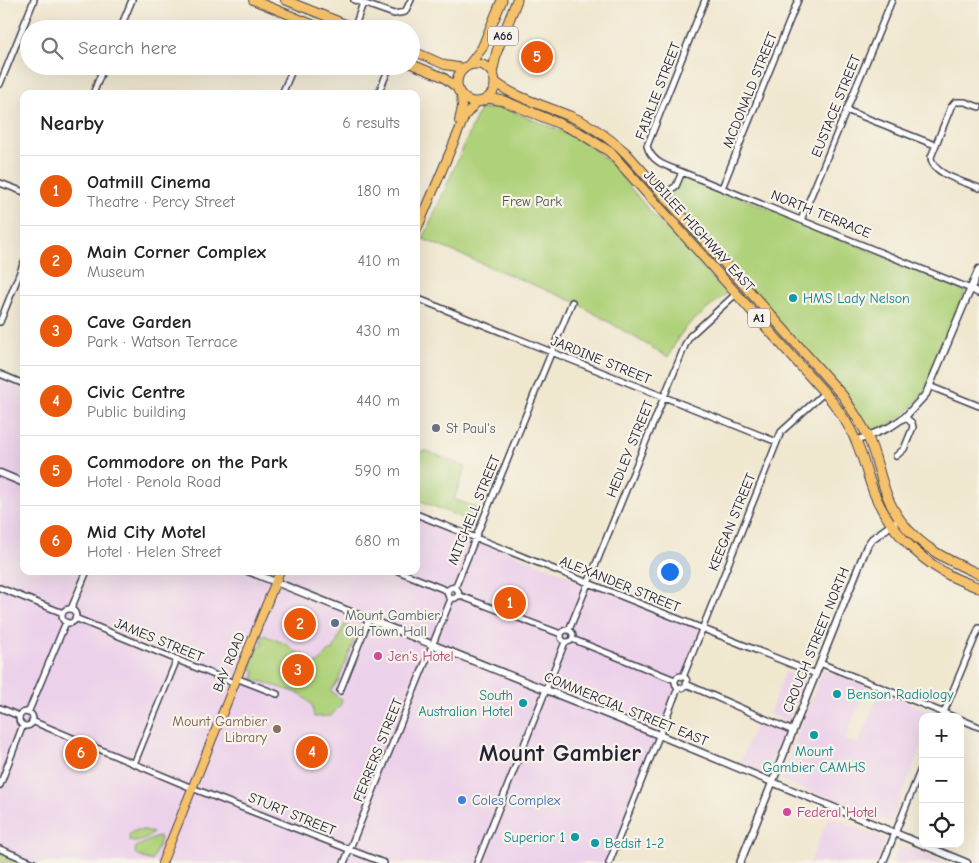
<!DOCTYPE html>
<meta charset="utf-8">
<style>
:root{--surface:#fff;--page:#f6f6f6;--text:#222;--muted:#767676;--line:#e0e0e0;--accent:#ea580c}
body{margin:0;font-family:"Comic Neue",sans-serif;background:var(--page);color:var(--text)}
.controls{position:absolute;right:15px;bottom:15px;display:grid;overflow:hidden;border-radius:10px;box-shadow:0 5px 20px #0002}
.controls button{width:45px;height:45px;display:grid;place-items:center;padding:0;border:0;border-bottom:1px solid var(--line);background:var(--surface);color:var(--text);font:25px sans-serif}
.you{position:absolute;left:669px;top:571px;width:18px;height:18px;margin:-12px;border:4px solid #fff;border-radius:50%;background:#1a73e8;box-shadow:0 0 0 8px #1a73e833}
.badge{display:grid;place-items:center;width:32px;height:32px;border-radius:50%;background:var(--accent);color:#fff;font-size:16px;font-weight:700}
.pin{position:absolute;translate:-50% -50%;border:2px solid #fff;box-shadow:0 1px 5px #0006}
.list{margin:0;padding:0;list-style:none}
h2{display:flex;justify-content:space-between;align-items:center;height:65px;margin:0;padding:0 20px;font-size:21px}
h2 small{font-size:16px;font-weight:400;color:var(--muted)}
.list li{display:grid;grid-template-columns:32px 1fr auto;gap:15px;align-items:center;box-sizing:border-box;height:70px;padding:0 20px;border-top:1px solid var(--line)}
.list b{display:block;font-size:19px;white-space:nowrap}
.list p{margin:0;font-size:16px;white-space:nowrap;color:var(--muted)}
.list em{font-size:16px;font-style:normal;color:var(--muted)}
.icon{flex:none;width:28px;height:28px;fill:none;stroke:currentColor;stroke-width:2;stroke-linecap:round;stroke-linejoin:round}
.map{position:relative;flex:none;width:979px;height:863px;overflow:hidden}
.search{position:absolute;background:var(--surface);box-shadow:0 5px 20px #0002;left:20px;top:20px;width:400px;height:55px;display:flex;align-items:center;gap:12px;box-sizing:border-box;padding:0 18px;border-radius:28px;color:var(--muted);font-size:19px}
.panel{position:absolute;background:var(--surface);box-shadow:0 5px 20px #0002;left:20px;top:90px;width:400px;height:485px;border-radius:10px}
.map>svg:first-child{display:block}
.built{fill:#ecd1ea}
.green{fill:#afd179;stroke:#687a5a}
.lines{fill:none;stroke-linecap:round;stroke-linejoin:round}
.minor-casing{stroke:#414051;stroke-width:8}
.tertiary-casing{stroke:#414051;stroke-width:9}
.primary-casing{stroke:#414051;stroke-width:10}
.trunk-casing{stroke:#414051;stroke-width:11}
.minor{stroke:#fff;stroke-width:5}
.tertiary{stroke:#fff;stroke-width:6}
.primary{stroke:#f5c16b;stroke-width:8}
.trunk{stroke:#f5c16b;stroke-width:9}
.culture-dot{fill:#0f9aa8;stroke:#f7f3e8;stroke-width:2}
.worship-dot{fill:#6b7280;stroke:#f7f3e8;stroke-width:2}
.service-dot{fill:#5c6f8a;stroke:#f7f3e8;stroke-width:2}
.hotel-dot{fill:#d1479c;stroke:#f7f3e8;stroke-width:2}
.education-dot{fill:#8d6e63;stroke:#f7f3e8;stroke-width:2}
.shop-dot{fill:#3f7fe0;stroke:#f7f3e8;stroke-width:2}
.labels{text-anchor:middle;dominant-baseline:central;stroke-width:4.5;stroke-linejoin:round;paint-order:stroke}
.shield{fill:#f7f3e8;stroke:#62616f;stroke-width:1}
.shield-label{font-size:12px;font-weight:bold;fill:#22223b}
.street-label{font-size:14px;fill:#22223b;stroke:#f7f3e8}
.park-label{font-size:14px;fill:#4c574e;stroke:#f7f3e8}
.culture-label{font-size:14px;fill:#0d838f;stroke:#f7f3e8;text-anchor:start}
.worship-label{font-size:14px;fill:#5b616d;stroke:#f7f3e8;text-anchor:start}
.service-label{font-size:14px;fill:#4e5e75;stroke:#f7f3e8;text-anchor:start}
.hotel-label{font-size:14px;fill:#b23c85;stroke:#f7f3e8;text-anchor:start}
.education-label{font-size:14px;fill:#785e54;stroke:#f7f3e8;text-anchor:end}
.shop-label{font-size:14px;fill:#366cbe;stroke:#f7f3e8;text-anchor:start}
.town-label{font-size:24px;font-weight:bold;fill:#22223b;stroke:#f7f3e8}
</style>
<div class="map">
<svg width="979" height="863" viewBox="0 0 979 863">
<rect width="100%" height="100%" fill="#f7f3e8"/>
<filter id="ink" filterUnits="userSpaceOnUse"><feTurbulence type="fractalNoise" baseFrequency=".02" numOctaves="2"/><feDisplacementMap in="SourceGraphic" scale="10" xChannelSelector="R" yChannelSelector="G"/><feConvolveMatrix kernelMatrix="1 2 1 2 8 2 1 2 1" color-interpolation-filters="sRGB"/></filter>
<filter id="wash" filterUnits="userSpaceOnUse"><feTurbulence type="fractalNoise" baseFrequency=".0096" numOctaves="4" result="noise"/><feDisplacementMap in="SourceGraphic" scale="20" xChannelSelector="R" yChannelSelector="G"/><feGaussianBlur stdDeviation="1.12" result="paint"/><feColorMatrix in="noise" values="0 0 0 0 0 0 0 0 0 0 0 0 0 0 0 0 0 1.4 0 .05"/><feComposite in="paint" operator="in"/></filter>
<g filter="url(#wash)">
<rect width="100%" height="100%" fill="#f0e7cf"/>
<!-- built -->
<path class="built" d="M 0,375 L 24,384 L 24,571 L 416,571 L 416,514 L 701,629 L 609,863 L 29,863 L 0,852 Z
M 823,670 L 866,686 L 845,740 L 858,744 L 879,691 L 934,713 L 932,717 L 923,717 L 923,742 L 891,823 L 780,780 Z
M 785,672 L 805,680 L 788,722 L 769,714 Z
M 757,721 L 783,732 L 766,775 L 739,765 Z
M 829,816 L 886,839 L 876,863 L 810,863 Z
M 900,845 L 946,863 L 893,863 Z"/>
<!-- green -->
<path class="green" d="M 503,108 L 574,136 L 587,144 L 610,163 L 649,210 L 727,293 L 687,326 L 678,338 L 668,357 L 575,302 L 423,239 L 480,109 Z
M 683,175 L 800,221 L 965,291 L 923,395 L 904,415 L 888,426 L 871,432 L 667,196 L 679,186 Z
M 423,451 L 427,451 L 466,467 L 454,499 L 480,509 L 474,520 L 470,521 L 416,499 L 416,455 Z
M 344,625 L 358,631 L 338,681 L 331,690 L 335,695 L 342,699 L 341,704 L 331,716 L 314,717 L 312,705 L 301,694 L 253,679 L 255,671 L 250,667 L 260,645 L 262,646 L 264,644 L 261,640 L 264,635 L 288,645 L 294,651 L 305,655 L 309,667 C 317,665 324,658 329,651 L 333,651 Z
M 138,830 L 145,830 L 153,833 C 147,839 138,844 130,841 L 129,836 L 130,833 Z
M 159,836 L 161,839 L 152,861 L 136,855 L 135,851 L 136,847 Z
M 0,852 L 27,863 L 0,863 Z"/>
</g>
<g filter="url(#ink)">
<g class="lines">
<!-- minor casing -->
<g class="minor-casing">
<path id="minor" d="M 354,0 L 394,14 L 405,12 L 411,0
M 120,29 L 132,0
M 354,29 L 363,3
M 0,84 L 34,0
M 93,94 L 104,66
M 282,94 L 294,66
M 378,94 L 390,66
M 979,107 L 965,102 L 955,102 L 951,107 L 931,157 C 931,174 965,182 979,188
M 846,110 L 935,145
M 682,172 C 667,166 652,163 647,146 L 705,0
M 0,183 L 24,192
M 722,188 L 798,0
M 663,195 L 676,186 L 682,172 L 971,289
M 801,220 L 892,0
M 416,298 L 777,442
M 0,322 L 24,262
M 0,374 L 24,384
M 929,386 L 979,406
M 896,456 L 904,449 L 913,427 L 912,423 L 905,417
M 416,514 L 816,674
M 398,571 L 448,591
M447.5 593a5.5 5.5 0 1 1 11 0a5.5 5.5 0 1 1-11 0Z
M 0,588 L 63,613
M 455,588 L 572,302
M 458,595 L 561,634
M 71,609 L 87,571
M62 616a7 7 0 1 1 14 0a7 7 0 1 1-14 0Z
M 75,618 L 234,683
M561 636a6 6 0 1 1 12 0a6 6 0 1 1-12 0Z
M 569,630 L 686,343 L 690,336 L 737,293
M 572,639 L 675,680
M 820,663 L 954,717
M675 682a6 6 0 1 1 12 0a6 6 0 1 1-12 0Z
M 683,677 L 781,432 L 825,392
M 236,678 L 277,694
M 686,684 L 793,731
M 340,691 L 369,619
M 0,708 L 19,716
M19 719a7 7 0 1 1 14 0a7 7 0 1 1-14 0Z
M 28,713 L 66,622
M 942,717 L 979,628
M 960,719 L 979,727
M 32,721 L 192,788 L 384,863
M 134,764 L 177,659
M 0,785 L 23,725
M 0,849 L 34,863
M 344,863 L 451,599
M 477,863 L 565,642
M 609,863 L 678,688
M 883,863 L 923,764"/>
</g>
<!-- tertiary casing -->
<g class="tertiary-casing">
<path id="tertiary" d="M 971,289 L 979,293
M 856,441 L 890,427 L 905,417 L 926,394 L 979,269
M 0,473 L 24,483
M 248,571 L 659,735 L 967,863
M 740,863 L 867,546 L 872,539 L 894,523"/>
</g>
<!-- primary casing -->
<g class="primary-casing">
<path id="primary" d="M 253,0 L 324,29
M 285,0 L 358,29
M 411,50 L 445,65 L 464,68
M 411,64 L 443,77 L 458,89
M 459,121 L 462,107 L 461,95
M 416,232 L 465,116 L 477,102
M 162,863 L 280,571"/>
</g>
<!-- trunk casing -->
<g class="trunk-casing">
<path id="trunk" d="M457 83a19 19 0 1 1 38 0a19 19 0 1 1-38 0Z
M 469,65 L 482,48 L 502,0
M 492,73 L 497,51 L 517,0
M 495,82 C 513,97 549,107 572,117 C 592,125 610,139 626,153 L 843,396 C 851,409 861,422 867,435 C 880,463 881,495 901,521 C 921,548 949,561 979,574
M 488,98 L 504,101 L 560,124 L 580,133 L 610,152 L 831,400 C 840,412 849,425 855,439 C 863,456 867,475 874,493 C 888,527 915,556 947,574 C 957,580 968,583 979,588"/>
</g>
<!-- minor -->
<use href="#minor" class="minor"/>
<!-- tertiary -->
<use href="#tertiary" class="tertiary"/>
<!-- primary -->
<use href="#primary" class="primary"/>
<!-- trunk -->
<use href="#trunk" class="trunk"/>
</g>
</g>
<!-- markers -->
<g class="culture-dot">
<circle cx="793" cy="298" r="5"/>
<circle cx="837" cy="694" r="5"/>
<circle cx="523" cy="703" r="5"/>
<circle cx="814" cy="735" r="5"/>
<circle cx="575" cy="837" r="5"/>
<circle cx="595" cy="843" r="5"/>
</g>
<circle class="worship-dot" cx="436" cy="428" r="5"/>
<circle class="service-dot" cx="335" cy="623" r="5"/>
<g class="hotel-dot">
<circle cx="378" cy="656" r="5"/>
<circle cx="787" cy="812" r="5"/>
</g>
<circle class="education-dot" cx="277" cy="729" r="5"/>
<circle class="shop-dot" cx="462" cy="800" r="5"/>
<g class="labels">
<!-- shield labels -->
<g class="shield">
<rect x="488" y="26.5" width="30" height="19" rx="4"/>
<rect x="748" y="308.5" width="22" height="19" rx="4"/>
</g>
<g class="shield-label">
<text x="503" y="36">A66</text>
<text x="759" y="318">A1</text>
</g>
<!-- street labels -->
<g class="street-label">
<text transform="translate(750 90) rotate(-68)">MCDONALD STREET</text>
<text transform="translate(658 91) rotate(-69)">FAIRLIE STREET</text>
<text transform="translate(836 106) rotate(-68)">EUSTACE STREET</text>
<text transform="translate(821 214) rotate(22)">NORTH TERRACE</text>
<text transform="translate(699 231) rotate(48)">JUBILEE HIGHWAY EAST</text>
<text transform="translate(601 360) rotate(22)">JARDINE STREET</text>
<text transform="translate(630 449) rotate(-68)">HEDLEY STREET</text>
<text transform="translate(474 510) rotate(-68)">MITCHELL STREET</text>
<text transform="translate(732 522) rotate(-68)">KEEGAN STREET</text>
<text transform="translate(620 584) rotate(22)">ALEXANDER STREET</text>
<text transform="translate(159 640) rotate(22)">JAMES STREET</text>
<text transform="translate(816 640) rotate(-68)">CROUCH STREET NORTH</text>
<text transform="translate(229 662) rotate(-68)">BAY ROAD</text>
<text transform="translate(626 709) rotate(22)">COMMERCIAL STREET EAST</text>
<text transform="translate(378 750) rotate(-68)">FERRERS STREET</text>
<text transform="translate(292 814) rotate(22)">STURT STREET</text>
</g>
<!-- park labels -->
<g class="park-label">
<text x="532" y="201">Frew Park</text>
</g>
<!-- culture labels -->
<g class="culture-label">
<text x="803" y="298">HMS Lady Nelson</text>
<text x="847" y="694">Benson Radiology</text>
<text x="513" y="695" text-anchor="end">South<tspan x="513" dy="16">Australian Hotel</tspan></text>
<text x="814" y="751" text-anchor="middle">Mount<tspan x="814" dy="16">Gambier CAMHS</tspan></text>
<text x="565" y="837" text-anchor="end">Superior 1</text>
<text x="605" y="843">Bedsit 1-2</text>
</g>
<!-- worship labels -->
<g class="worship-label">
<text x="446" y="428">St Paul's</text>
</g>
<!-- service labels -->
<g class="service-label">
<text x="345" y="615">Mount Gambier<tspan x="345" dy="16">Old Town Hall</tspan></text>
</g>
<!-- hotel labels -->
<g class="hotel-label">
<text x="388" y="656">Jen's Hotel</text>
<text x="797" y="812">Federal Hotel</text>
</g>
<!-- education labels -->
<g class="education-label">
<text x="267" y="721">Mount Gambier<tspan x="267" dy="16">Library</tspan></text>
</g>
<!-- shop labels -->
<g class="shop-label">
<text x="472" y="800">Coles Complex</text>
</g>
<!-- town labels -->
<g class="town-label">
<text x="560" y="753">Mount Gambier</text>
</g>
</g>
</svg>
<div class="controls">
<button>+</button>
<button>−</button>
<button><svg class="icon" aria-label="locate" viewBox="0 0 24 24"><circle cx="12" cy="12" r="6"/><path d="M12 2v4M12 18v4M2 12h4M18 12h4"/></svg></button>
</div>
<div class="you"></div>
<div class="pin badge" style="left:510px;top:603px">1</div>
<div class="pin badge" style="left:300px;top:624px">2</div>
<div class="pin badge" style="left:298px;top:670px">3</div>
<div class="pin badge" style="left:312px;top:752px">4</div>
<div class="pin badge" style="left:537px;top:57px">5</div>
<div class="pin badge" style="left:81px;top:753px">6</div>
<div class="search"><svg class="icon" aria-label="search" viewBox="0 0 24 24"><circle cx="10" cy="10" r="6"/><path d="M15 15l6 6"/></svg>Search here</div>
<section class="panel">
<h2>Nearby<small>6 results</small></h2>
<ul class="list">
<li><span class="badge">1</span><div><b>Oatmill Cinema</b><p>Theatre · Percy Street</p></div><em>180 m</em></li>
<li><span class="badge">2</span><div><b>Main Corner Complex</b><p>Museum</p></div><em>410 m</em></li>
<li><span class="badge">3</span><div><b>Cave Garden</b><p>Park · Watson Terrace</p></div><em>430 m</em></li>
<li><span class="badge">4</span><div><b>Civic Centre</b><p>Public building</p></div><em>440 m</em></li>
<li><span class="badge">5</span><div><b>Commodore on the Park</b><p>Hotel · Penola Road</p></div><em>590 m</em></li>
<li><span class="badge">6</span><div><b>Mid City Motel</b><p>Hotel · Helen Street</p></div><em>680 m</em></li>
</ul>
</section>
</div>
